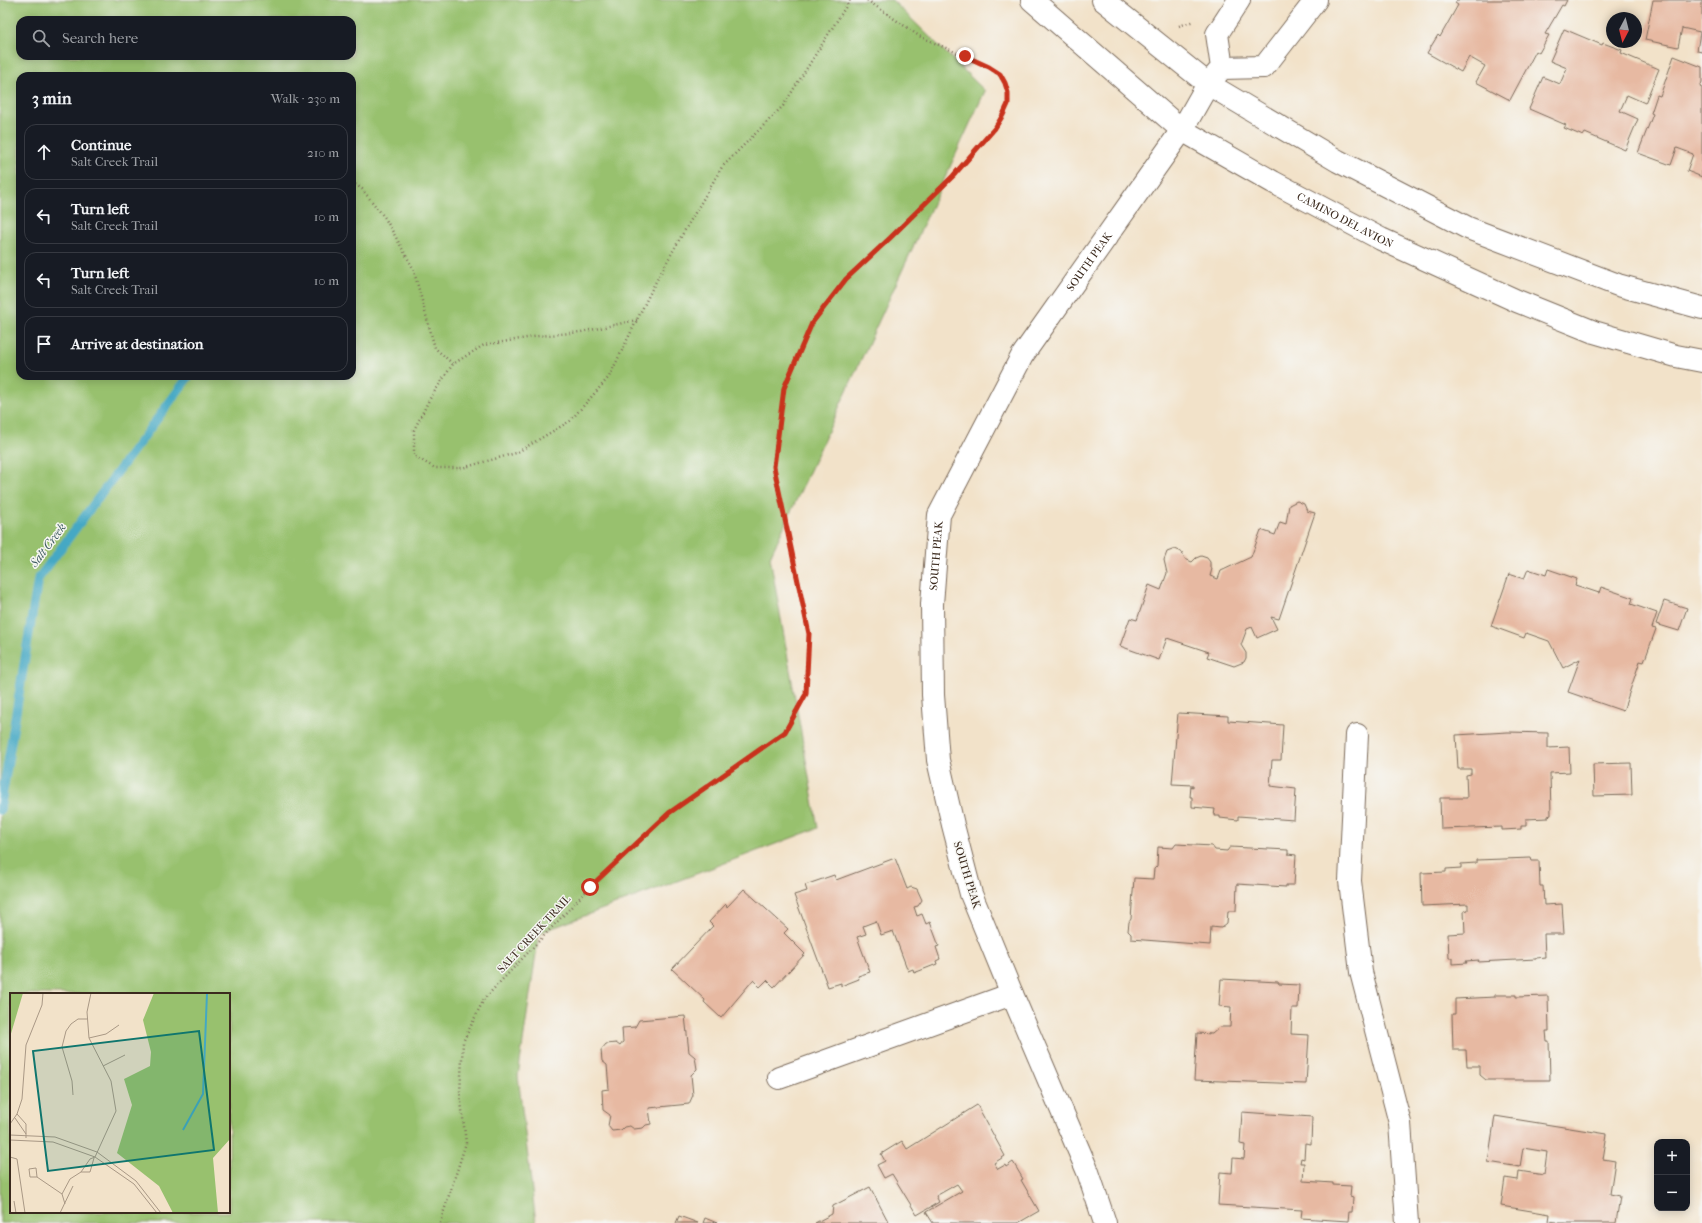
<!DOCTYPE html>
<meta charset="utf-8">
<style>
:root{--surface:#171b24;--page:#20242c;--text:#f1f3f6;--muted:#9ea1a6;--line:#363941}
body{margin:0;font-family:"IM FELL French Canon",serif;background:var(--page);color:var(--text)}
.controls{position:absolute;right:12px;bottom:12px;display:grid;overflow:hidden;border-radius:8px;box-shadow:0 2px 10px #0003}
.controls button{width:36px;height:36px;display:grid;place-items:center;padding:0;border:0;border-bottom:1px solid var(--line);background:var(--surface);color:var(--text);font:20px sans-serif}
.compass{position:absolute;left:1606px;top:12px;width:36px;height:36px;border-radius:50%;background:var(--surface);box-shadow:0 2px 10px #0003;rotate:187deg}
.stop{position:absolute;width:12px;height:12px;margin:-9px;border:3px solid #c8321e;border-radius:50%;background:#fff}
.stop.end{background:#c8321e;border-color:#fff;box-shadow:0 1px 4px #0008}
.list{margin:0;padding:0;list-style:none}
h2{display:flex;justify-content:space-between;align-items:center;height:52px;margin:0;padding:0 16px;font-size:17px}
h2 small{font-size:13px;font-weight:400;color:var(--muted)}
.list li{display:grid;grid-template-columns:26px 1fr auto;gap:12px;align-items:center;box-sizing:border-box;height:56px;margin:0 8px 8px;padding:0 8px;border:1px solid var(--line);border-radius:12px}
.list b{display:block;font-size:15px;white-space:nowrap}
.list p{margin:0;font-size:13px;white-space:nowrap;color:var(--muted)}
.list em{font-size:13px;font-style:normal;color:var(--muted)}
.icon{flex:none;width:22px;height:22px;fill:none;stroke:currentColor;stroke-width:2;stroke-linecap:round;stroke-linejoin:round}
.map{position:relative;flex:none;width:1702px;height:1223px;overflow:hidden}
.search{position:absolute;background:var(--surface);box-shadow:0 2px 10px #0003;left:16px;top:16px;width:340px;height:44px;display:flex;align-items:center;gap:10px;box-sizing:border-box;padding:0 14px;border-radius:12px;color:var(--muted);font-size:15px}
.panel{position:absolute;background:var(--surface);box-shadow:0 2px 10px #0003;left:16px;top:72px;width:340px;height:308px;border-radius:12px}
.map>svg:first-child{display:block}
.green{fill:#98c16e;stroke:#6a7646;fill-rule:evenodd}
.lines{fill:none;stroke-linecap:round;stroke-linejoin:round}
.stream{stroke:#44a8c4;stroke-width:9}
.building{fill:#e7b9a2}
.minor-casing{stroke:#7b6a5a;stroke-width:24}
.tertiary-casing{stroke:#7b6a5a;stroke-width:24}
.secondary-casing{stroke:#7b6a5a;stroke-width:24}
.path{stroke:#7b6a5a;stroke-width:2.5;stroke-dasharray:1 3;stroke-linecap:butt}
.minor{stroke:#fff;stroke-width:22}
.tertiary{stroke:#fff;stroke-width:22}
.secondary{stroke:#fff;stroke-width:22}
.route{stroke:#c8321e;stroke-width:5}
.labels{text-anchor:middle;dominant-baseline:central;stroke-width:3;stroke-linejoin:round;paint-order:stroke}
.street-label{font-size:11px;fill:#3b2a1e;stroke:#f6f6f2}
.water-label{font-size:12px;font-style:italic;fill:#3f5c60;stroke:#f6f6f2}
.inset-river{fill:none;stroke:#44a8c4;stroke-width:2}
.inset-road{fill:none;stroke:#a99885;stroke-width:1}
.view{fill:#0f766e;fill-opacity:0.15;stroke:#0f766e;stroke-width:2}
.inset-edge{fill:none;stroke:#3b2a1e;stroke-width:2}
</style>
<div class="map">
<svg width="1702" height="1223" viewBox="0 0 1702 1223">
<rect width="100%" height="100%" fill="#f6f6f2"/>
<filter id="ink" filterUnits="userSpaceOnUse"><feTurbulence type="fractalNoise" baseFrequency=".025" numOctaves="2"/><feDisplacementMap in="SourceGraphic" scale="8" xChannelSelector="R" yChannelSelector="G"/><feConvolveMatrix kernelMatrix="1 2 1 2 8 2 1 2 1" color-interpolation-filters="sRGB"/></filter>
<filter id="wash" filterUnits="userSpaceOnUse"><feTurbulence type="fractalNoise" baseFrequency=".012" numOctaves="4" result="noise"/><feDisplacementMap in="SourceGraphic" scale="16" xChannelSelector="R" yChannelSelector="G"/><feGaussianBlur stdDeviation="0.9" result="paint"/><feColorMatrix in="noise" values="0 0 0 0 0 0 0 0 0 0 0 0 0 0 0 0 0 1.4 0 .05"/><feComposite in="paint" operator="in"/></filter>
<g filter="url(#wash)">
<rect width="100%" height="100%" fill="#f2e2c9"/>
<!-- green -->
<path class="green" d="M 0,0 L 892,0 L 985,91 L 770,557 L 818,828 L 539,933 L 518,1076 L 536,1223 L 0,1223 ZM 20,20 L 352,20 L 352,56 L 20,56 ZM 20,76 L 352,76 L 352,376 L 20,376 ZM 11,994 L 229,994 L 229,1212 L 11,1212 Z"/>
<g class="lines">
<!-- stream -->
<path class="stream" d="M 0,810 L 38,579 L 189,376"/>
</g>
<g id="blocks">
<!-- building -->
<path class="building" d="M 1457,0 L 1567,0 L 1564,6 L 1562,5 L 1545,34 L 1549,35 L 1539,53 L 1536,51 L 1510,100 L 1476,82 L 1485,66 L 1469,57 L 1461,72 L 1427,53 L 1438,35 L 1440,37 L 1458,5 L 1455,3 Z
M 1653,0 L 1702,0 L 1702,52 L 1697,51 L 1700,32 L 1682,28 L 1678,47 L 1645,40 Z
M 1564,29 L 1602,45 L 1603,43 L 1622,50 L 1621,53 L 1659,69 L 1645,103 L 1627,95 L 1620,111 L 1638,119 L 1625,150 L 1585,133 L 1583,136 L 1564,128 L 1566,125 L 1529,109 L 1543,77 L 1560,84 L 1567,68 L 1550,61 Z
M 1674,56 L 1702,67 L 1702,82 L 1700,87 L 1702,88 L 1702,177 L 1687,171 L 1693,154 L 1677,148 L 1671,165 L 1638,153 L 1653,114 L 1651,113 L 1657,95 L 1660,96 Z
M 1297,501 L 1304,504 L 1307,511 L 1315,513 L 1279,619 L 1271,617 L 1277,629 L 1257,638 L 1252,627 L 1247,629 L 1241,645 L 1246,653 L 1246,658 L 1244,662 L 1234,666 L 1207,657 L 1209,652 L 1167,638 L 1159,660 L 1120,646 L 1130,618 L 1137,620 L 1149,585 L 1161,590 L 1167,573 L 1164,560 L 1167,552 L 1175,549 L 1182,552 L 1185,559 L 1192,562 L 1196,558 L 1201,556 L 1207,558 L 1210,562 L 1210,568 L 1212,569 L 1210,576 L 1218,579 L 1221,571 L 1251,557 L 1261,530 L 1275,535 L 1280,522 L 1286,524 L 1289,505 Z
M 1528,569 L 1546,575 L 1548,569 L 1577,579 L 1575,585 L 1599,593 L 1601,587 L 1633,598 L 1631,604 L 1657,613 L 1652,628 L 1656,629 L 1644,662 L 1640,661 L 1623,711 L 1568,692 L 1580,659 L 1563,668 L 1549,641 L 1526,633 L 1524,638 L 1491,626 L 1509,574 L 1524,579 Z
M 1664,601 L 1687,608 L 1679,631 L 1656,624 Z
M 1178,713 L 1228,716 L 1228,721 L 1283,725 L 1281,760 L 1272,760 L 1270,786 L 1296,789 L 1294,820 L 1238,816 L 1238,820 L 1220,818 L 1220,816 L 1214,816 L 1215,809 L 1192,807 L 1192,797 L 1190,797 L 1191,786 L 1193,787 L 1193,785 L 1172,784 Z
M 1508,732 L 1548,733 L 1548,748 L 1569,747 L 1570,772 L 1550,773 L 1551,815 L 1548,816 L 1548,818 L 1526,819 L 1526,826 L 1521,826 L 1521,829 L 1502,830 L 1502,827 L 1441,829 L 1440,798 L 1467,798 L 1466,775 L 1471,774 L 1471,769 L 1458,769 L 1456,735 Z
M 1631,763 L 1632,795 L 1594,796 L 1593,764 Z
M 1176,844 L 1212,846 L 1215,850 L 1227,851 L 1230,847 L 1288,850 L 1288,854 L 1296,855 L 1294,885 L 1286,885 L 1286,887 L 1237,884 L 1236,911 L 1228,911 L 1227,923 L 1221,928 L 1211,927 L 1210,945 L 1131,939 L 1131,934 L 1128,931 L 1129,922 L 1131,919 L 1134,878 L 1153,879 L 1154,869 L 1157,866 L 1158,847 L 1173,848 Z
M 895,858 L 907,889 L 911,887 L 917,889 L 922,900 L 918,906 L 914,907 L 917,916 L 922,914 L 926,924 L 930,922 L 939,946 L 936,947 L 940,959 L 936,961 L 937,964 L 914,973 L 913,969 L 908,971 L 893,931 L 881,935 L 876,921 L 863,926 L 866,934 L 857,937 L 870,972 L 858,976 L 859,979 L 841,986 L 841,983 L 828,987 L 794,895 L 807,891 L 805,885 L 834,875 L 836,880 Z
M 1531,858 L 1532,861 L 1539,861 L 1540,886 L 1543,886 L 1544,905 L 1562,904 L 1564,934 L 1544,934 L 1545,957 L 1536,958 L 1536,959 L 1478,962 L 1479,960 L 1466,961 L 1467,963 L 1452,964 L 1452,958 L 1449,958 L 1448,934 L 1465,933 L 1464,911 L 1468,910 L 1468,904 L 1422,906 L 1421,873 L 1446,872 L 1446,869 L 1461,868 L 1461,864 L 1476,863 L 1476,860 Z
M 744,889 L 788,929 L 784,933 L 805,954 L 774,987 L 767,980 L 760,987 L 753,980 L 721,1018 L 704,1002 L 705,1000 L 672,969 L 713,926 L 709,922 L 726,904 L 727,907 Z
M 1221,979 L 1278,982 L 1279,984 L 1299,985 L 1298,1008 L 1292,1008 L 1291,1034 L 1309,1035 L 1306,1084 L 1194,1080 L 1197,1033 L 1212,1034 L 1220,1027 L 1230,1027 L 1231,1007 L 1219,1006 Z
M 1495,995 L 1516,995 L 1516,997 L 1548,996 L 1549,1031 L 1546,1031 L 1547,1041 L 1549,1041 L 1550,1080 L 1486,1080 L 1480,1075 L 1480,1066 L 1467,1066 L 1466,1050 L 1453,1050 L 1452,1014 L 1455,1014 L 1455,999 L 1495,997 Z
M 685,1016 L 689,1052 L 695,1057 L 697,1069 L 691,1075 L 693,1095 L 689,1104 L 649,1108 L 651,1124 L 646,1125 L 643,1128 L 634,1129 L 630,1126 L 624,1127 L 621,1130 L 612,1131 L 608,1126 L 610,1115 L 603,1110 L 602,1090 L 609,1089 L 607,1065 L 602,1061 L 601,1050 L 606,1044 L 616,1043 L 620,1046 L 623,1042 L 622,1028 L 635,1027 L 639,1020 Z
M 977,1105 L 1005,1156 L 994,1163 L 998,1169 L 1005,1165 L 1006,1167 L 1013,1162 L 1023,1179 L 1021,1180 L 1039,1211 L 1018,1223 L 933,1223 L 926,1212 L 962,1191 L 957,1184 L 936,1196 L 939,1202 L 917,1215 L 892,1174 L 884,1178 L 877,1165 L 885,1161 L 881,1154 L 902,1141 L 907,1149 Z
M 1242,1112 L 1312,1117 L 1311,1144 L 1305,1143 L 1304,1159 L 1301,1158 L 1300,1163 L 1304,1163 L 1303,1181 L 1333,1183 L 1333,1185 L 1351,1186 L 1350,1196 L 1353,1197 L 1352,1212 L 1349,1212 L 1348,1221 L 1301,1218 L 1302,1210 L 1218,1205 L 1220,1172 L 1232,1173 L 1233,1158 L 1244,1159 L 1245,1145 L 1240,1144 Z
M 1495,1116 L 1607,1134 L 1603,1159 L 1615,1161 L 1610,1194 L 1620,1196 L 1616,1223 L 1557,1223 L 1557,1222 L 1549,1221 L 1550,1214 L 1501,1206 L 1505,1178 L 1518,1180 L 1519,1171 L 1544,1175 L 1547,1152 L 1523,1148 L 1520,1167 L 1488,1162 Z
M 870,1187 L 889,1223 L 815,1223 L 832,1214 L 833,1206 Z
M 679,1216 L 698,1223 L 676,1223 Z
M 705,1218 L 717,1223 L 703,1223 Z"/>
</g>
</g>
<g filter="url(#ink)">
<use href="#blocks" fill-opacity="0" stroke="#7b6a5a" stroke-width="1"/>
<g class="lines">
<!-- minor casing -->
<g class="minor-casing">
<path id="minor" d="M 1222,68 L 1217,34 L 1239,0
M 1182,130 L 1208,84 L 1222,68 L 1264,67 L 1316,0
M 1357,735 L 1350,881 L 1361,972 L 1400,1123 L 1407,1223
M 779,1078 L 1012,994"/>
</g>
<!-- tertiary casing -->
<g class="tertiary-casing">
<g id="tertiary">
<path id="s1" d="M 1105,1223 L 1088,1172 L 1012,994 L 971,894 L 953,825 L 938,760 L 933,695 L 932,604 L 939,515 L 1022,356 L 1182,130"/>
</g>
</g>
<!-- secondary casing -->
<g class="secondary-casing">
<g id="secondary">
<path id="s2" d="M 1032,0 L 1182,130 L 1273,182 L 1381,239 L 1517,301 L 1594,332 L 1676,356 L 1702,361"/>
<path d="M 1103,0 L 1208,84 L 1338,161 L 1468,228 L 1618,285 L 1702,308"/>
</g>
</g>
<!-- path -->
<path class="path" d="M 1179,26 L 1194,21
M 352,182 L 362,189 L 385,218 L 413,268 L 435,348 L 453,364
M 637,320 L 581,332 L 539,336 L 484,345 L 453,364 L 429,400 L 414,430 L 414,456 L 435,468 L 462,468 L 516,453 L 570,421 L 609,377 L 654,285 L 682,235 L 722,167 L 783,106 L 850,0
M 440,1223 L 466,1143 L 460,1093 L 463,1042 L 484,999 L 590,887 L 669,813 L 785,732 L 805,694 L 809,634 L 773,467 L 784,387 L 812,323 L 846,279 L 890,238 L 953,176 L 995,128 L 1008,104 L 1008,93 L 1005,83 L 999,75 L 989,67 L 919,36 L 867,0"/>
<!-- minor -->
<use href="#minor" class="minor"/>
<!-- tertiary -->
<use href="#tertiary" class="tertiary"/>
<!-- secondary -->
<use href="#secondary" class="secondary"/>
</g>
</g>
<g class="lines" filter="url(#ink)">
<!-- route -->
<path class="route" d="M 590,887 L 669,813 L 785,732 L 806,694 L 809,634 L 774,467 L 784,388 L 812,323 L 846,279 L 890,238 L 953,176 L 995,128 L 1003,115 L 1008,104 L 1008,93 L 1005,83 L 1000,74 L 989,67 L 965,56"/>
</g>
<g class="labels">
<!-- street labels -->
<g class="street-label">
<text stroke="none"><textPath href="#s2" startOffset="385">CAMINO DEL AVION</textPath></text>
<text stroke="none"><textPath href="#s1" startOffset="1034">SOUTH PEAK</textPath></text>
<text stroke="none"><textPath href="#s1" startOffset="698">SOUTH PEAK</textPath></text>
<text transform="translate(967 875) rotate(73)">SOUTH PEAK</text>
<text transform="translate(534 934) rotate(-47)">SALT CREEK TRAIL</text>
</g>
<!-- water labels -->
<g class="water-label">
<text transform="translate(48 545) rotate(-53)">Salt Creek</text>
</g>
</g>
<!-- overview -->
<g transform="translate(10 993)">
<rect width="220" height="220" fill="#f2e2c9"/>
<path d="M 0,0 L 13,0 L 0,44 ZM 144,0 L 220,0 L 220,146 L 203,165 L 208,220 L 163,220 L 149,193 L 107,160 L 122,112 L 114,86 L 140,73 L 141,59 L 133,27 Z" fill="#98c16e"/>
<path class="inset-river" d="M 173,137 L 193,101 L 197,0"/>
<path class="inset-road" d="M 79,45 L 96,41 L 109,32M 93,73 L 115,62M 63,102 L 62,88 L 52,54 L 56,38 L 61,31 L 68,26 L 77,26M 7,121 L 16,131 L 16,145M 5,125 L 16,141M 0,131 L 7,121 L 12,106 L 16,52 L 32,12 L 33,0M 0,142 L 45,144 L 87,159 L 126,188 L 151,220M 0,147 L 43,149 L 85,164 L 124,191 L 147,220M 0,164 L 7,166 L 15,220M 71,179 L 80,179 L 84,165M 27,184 L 26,175 L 19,176 L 20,184 L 27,184 L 52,201M 4,208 L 6,220M 55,211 L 52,201 L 60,186 L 71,179 L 80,166 L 85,164 L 106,118 L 101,88 L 79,45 L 77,19 L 81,0M 50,220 L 63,193"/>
<path class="view" d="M 189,38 L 204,157 L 38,178 L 23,58 Z"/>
<rect width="220" height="220" class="inset-edge"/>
</g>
</svg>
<div class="controls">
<button>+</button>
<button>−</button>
</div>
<svg class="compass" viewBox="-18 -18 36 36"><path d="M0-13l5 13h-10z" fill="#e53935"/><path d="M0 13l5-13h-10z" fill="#9ea1a6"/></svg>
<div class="stop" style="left:590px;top:887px"></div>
<div class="stop end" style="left:965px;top:56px"></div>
<div class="search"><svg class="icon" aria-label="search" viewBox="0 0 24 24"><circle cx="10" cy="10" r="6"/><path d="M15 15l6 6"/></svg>Search here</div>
<section class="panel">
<h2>3 min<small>Walk · 230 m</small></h2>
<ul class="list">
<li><svg class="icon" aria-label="ahead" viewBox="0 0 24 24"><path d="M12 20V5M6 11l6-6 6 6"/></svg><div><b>Continue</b><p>Salt Creek Trail</p></div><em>210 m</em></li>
<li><svg class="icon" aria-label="left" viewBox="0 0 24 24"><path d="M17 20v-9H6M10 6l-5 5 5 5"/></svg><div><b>Turn left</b><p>Salt Creek Trail</p></div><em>10 m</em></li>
<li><svg class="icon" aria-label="left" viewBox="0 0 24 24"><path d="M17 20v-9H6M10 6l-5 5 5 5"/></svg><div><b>Turn left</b><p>Salt Creek Trail</p></div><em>10 m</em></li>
<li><svg class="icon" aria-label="arrive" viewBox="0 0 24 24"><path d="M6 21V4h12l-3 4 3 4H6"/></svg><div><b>Arrive at destination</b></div></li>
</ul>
</section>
</div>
